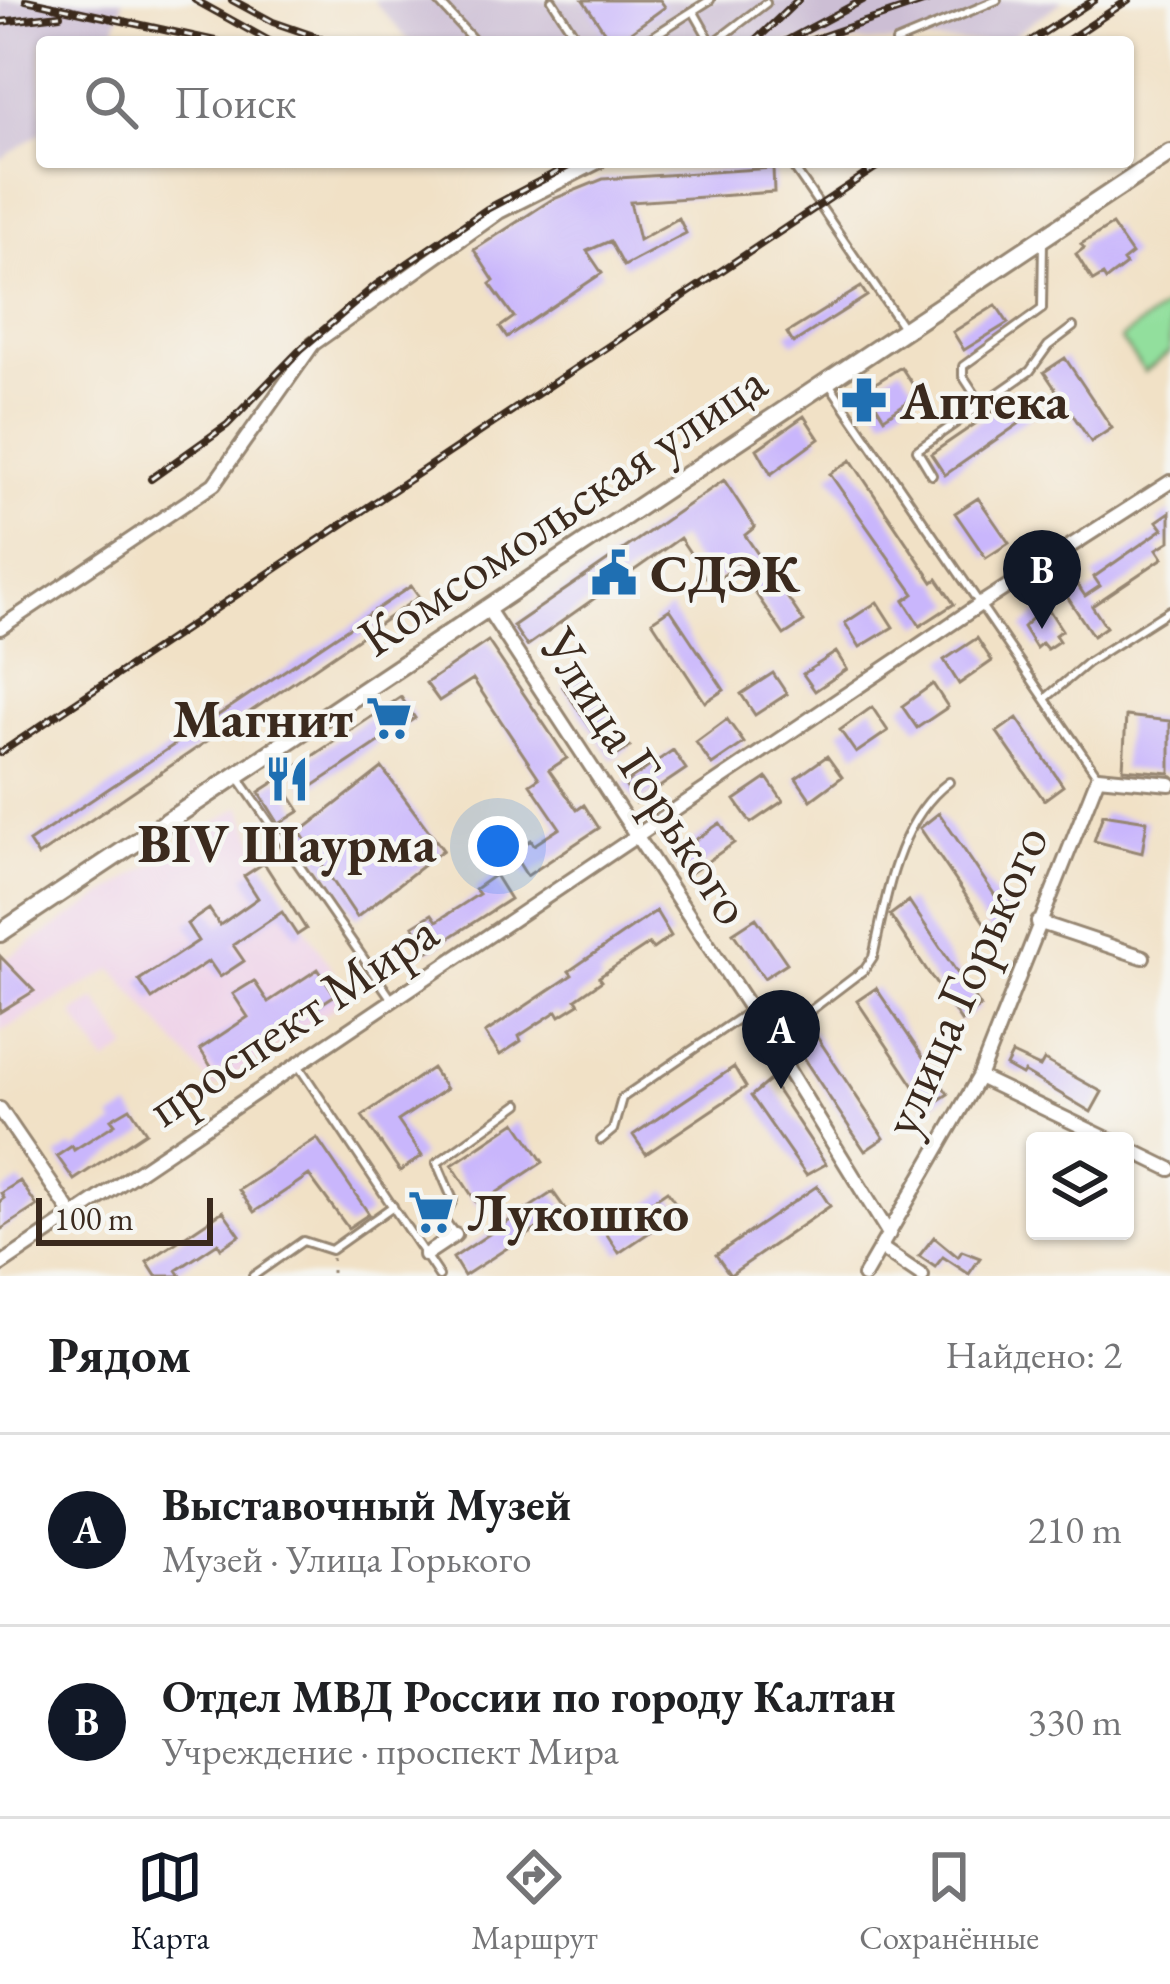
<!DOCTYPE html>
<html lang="ru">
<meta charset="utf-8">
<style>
:root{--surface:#fff;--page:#f2f2f2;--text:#202124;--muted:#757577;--line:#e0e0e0;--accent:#111827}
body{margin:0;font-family:"EB Garamond",serif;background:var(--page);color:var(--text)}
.controls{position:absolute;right:36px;bottom:36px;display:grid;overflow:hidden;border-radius:12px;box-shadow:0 3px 9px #0004}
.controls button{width:108px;height:108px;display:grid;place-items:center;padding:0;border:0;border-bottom:3px solid var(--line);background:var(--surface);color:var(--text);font:60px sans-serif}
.scale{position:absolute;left:36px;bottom:30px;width:177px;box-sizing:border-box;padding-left:12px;border:6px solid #3b2a1e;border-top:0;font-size:33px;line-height:42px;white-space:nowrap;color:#3b2a1e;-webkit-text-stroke:9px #f6f6f2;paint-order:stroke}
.you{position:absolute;left:498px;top:846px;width:42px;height:42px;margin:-30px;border:9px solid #fff;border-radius:50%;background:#1a73e8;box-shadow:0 0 0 18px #1a73e833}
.badge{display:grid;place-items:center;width:78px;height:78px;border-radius:50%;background:var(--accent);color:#fff;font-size:39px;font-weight:700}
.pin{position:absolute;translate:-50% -99px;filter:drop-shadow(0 3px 6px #0008)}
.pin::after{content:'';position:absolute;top:63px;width:42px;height:36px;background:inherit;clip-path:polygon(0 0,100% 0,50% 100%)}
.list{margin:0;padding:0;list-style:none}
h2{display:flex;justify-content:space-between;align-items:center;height:156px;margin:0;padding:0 48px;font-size:51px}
h2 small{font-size:39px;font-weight:400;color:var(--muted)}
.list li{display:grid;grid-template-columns:78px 1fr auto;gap:36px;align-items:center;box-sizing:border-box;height:192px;padding:0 48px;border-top:3px solid var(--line)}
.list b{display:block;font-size:45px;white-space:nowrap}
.list p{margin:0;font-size:39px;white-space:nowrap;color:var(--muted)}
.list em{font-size:39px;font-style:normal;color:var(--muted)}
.icon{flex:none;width:66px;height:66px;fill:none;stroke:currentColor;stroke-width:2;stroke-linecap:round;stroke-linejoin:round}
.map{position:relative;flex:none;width:1170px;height:1276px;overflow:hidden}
.search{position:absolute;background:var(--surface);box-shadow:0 3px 9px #0004;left:36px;right:36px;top:36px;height:132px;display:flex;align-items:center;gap:30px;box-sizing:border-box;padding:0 42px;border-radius:12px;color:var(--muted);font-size:45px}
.sheet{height:540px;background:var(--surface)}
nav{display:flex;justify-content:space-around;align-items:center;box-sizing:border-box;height:168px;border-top:3px solid var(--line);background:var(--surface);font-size:33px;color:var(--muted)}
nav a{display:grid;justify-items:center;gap:6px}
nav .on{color:var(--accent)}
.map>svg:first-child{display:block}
.built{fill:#eed0e8}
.industrial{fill:#ccbed4}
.green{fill:#92df9d;stroke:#66845e;stroke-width:3}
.building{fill:#c9b6fc}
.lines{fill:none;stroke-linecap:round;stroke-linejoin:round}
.lane-casing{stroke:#968672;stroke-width:12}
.street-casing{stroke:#968672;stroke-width:18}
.secondary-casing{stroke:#968672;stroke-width:22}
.path{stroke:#968672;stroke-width:3;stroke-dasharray:3 9;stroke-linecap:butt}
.lane{stroke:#fff;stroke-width:6}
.street{stroke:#fff;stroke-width:12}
.secondary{stroke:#fff;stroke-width:16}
.rail-casing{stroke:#3b2a1e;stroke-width:8}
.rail{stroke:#f6f6f2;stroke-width:3;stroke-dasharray:9;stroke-linecap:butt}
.labels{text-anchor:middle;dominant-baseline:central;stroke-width:9;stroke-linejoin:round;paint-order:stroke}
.poi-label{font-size:54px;font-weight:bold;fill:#3b2a1e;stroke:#f6f6f2;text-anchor:start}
.street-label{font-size:54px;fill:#3b2a1e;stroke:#f6f6f2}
</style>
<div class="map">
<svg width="1170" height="1276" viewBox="0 0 1170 1276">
<rect width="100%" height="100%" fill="#f6f6f2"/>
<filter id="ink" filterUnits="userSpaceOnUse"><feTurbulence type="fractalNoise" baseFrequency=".00833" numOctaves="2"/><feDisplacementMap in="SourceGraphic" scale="24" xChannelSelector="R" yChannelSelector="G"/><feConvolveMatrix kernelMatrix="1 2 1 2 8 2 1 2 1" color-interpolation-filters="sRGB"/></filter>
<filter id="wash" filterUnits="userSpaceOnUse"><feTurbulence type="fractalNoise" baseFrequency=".004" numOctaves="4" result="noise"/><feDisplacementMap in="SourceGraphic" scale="48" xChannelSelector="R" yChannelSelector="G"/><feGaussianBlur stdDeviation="2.7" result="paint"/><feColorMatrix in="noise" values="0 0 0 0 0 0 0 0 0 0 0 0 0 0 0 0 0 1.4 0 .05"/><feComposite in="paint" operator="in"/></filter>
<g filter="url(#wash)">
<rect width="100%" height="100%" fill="#f1e1c6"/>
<!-- built -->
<path class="built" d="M 241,806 L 264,863 L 350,997 L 214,1088 L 113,969 L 0,1032 L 0,963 Z
M 96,999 L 128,1048 L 106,1063 L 73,1014 Z"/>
<!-- industrial -->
<path class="industrial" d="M 0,0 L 123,0 L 111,42 L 42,42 L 42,132 L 0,160 Z
M 373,0 L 1064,0 L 1004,42 L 410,42 Z"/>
<!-- green -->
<path class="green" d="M 1170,303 L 1170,352 L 1145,372 L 1120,339 Z"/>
<g id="blocks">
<!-- building -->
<path class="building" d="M 583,0 L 660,0 L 665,7 L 617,42 L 604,42 L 599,35 L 604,31 Z
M 773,168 L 774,192 L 630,202 L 639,240 L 679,218 L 686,233 L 624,266 L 610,241 L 587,251 L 602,273 L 507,337 L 500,327 L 514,317 L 490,284 L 494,281 L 474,250 L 551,200 L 603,179 Z
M 1112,225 L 1132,254 L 1123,261 L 1126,265 L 1106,280 L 1103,275 L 1093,281 L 1076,254 L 1084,248 L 1081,244 Z
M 861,287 L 867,296 L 793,343 L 787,333 Z
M 996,305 L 1008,323 L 964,350 L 953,332 Z
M 1065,358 L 1112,428 L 1091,442 L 1044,372 Z
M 901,367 L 919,394 L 884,418 L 866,389 Z
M 1019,394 L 1033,414 L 945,475 L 931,454 Z
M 804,416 L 819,439 L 771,474 L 757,449 Z
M 851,460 L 933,582 L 937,579 L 954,604 L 920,626 L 904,601 L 914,594 L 830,474 Z
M 724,480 L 755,527 L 745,535 L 804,622 L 784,635 L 737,566 L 711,584 L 680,538 L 527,646 L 513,626 Z
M 978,498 L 1009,543 L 986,558 L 955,513 Z
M 1170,512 L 1170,541 L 1157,549 L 1163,558 L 1092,606 L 1106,627 L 1093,636 L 1062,589 L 1075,581 L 1085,596 L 1100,586 L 1094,577 L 1163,529 L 1157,521 Z
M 411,586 L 419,597 L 38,856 L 29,842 Z
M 877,602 L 893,627 L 860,647 L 845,623 Z
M 670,609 L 724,690 L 705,702 L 652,621 Z
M 1049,610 L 1062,630 L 1055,635 L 1059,641 L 1047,649 L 1042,643 L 1036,648 L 1023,627 L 1038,613 L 1041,616 Z
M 977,638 L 992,661 L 959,684 L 944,660 Z
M 488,641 L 567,758 L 549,770 L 577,810 L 584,805 L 599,828 L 527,876 L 512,852 L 531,840 L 534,845 L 560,828 L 530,784 L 539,778 L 473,679 L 439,701 L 426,683 Z
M 836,652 L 847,669 L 815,691 L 803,674 Z
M 773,673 L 787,694 L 755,715 L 741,694 Z
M 582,675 L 630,747 L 612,759 L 563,687 Z
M 933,684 L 948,707 L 917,728 L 902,706 Z
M 401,697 L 415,718 L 307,790 L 293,769 Z
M 872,707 L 888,731 L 856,753 L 840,730 Z
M 1126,716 L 1170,721 L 1170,773 L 1123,769 Z
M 1017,718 L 1063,786 L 1044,800 L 997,732 Z
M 727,719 L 744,743 L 712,765 L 696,742 Z
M 673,750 L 686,769 L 636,803 L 624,784 Z
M 827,756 L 842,777 L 811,800 L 796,778 Z
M 382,768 L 443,850 L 357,917 L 300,832 Z
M 767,778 L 783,801 L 751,823 L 735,800 Z
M 279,779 L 300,811 L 279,824 L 259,792 Z
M 939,813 L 1011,919 L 992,934 L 920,828 Z
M 1103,814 L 1147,821 L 1142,853 L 1094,841 Z
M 720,823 L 734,843 L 684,878 L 670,857 Z
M 264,863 L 306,929 L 297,935 L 282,912 L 233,945 L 244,961 L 220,977 L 209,961 L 152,999 L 139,980 L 198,941 L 187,924 L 209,909 L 220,925 L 258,898 L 244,876 Z
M 495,875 L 510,899 L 429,951 L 413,926 L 432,914 L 437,921 L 479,894 L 475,889 Z
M 909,901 L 980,1007 L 961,1021 L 890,915 Z
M 656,911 L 671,936 L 653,949 L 649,944 L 599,977 L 602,981 L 576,999 L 579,1004 L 560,1016 L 557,1011 L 519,1036 L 521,1041 L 500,1055 L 485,1033 L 572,975 L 569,971 Z
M 756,918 L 787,963 L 764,978 L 733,933 Z
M 0,956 L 34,991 L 0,1012 Z
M 318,969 L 335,995 L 215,1073 L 200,1049 L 248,1017 L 233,994 L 254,981 L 268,1002 Z
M 876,988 L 948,1094 L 928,1107 L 857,1001 Z
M 813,1031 L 884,1138 L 865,1151 L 794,1044 Z
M 1012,1054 L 1040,1067 L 1044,1060 L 1102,1092 L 1091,1112 L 1024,1072 L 1022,1075 L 1006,1066 Z
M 734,1067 L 746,1087 L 646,1154 L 633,1135 Z
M 432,1068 L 446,1089 L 398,1121 L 422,1156 L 400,1171 L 362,1116 Z
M 770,1080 L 826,1164 L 806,1175 L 751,1096 Z
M 130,1108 L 146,1132 L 74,1180 L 57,1156 L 72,1146 L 74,1150 L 115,1124 L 111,1119 Z
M 516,1122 L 543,1162 L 478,1205 L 452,1165 Z
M 317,1138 L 369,1214 L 348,1228 L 309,1175 L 254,1212 L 239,1190 Z
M 20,1181 L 37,1206 L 0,1230 L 0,1201 L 4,1198 L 1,1193 Z
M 817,1186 L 830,1206 L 730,1275 L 716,1255 Z
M 667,1191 L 681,1211 L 619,1253 L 606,1233 Z
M 553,1192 L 566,1210 L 464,1276 L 453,1258 Z
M 223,1211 L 240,1235 L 221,1248 L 218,1243 L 177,1270 L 181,1276 L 156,1276 L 147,1262 Z
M 934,1237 L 958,1257 L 962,1251 L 980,1258 L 969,1274 L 943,1257 L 935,1267 L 919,1256 Z"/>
</g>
</g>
<g filter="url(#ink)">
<use href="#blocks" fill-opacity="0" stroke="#968672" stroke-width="3"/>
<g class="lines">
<!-- lane casing -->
<g class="lane-casing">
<path id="lane" d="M 437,0 L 475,42
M 552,0 L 579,42
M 695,14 L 711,42
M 644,42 L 710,0
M 715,42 L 766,3
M 896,42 L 997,0
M 790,162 L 902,326
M 830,385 L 1097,775
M 982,405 L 963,376 L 963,366 L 1042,309 L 1043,240
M 932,475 L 917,450 L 1030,371 L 1048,346 L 1073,327
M 1046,698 L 1087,663 L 1170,610
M 240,780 L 393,1001
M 773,1039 L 865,969 L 873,957 C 887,896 897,821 949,782
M 298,1065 L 439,1276
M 601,1140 L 613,1130 L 622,1098 L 751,1010
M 454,1233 L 443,1218 L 453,1200 L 437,1163 L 519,1104
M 253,1276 L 303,1241 L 331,1250 L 393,1206"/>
</g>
<!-- street casing -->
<g class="street-casing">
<path id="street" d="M 487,608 L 751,1010 L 889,1234
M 0,628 L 214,484 L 313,344 L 499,212 L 598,162
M 1038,922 L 1143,957
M 979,1077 L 1112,1141
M 0,1109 L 73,1216
M 1125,1147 L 1170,1169
M 881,1248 L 922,1276
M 425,1255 L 455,1235
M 0,1265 L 982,603 L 1170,482
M 864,1276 L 979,1077 L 1098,777 L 1170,784"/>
</g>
<!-- secondary casing -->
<g class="secondary-casing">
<path id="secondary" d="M 0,933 L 1170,153"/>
</g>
<!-- path -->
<path class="path" d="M 332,1258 L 332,1276"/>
<!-- lane -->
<use href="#lane" class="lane"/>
<!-- street -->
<use href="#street" class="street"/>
<!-- secondary -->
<use href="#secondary" class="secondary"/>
<!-- rail casing -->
<g class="rail-casing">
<path id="rail" d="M 26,0 L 220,42
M 195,0 L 271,42
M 232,0 L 273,22 L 331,42
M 0,22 L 60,15
M 754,42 L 798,0
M 784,42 L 863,0
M 806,42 L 929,0
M 1029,42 L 1094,0
M 1065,42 L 1128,0
M 151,479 L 227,425 L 301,349 L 376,285 L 487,209 L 576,162
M 0,753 L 884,162"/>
</g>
<!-- rail -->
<use href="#rail" class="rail"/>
</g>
</g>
<!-- icons -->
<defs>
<g id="pharmacy-bare" transform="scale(3.6)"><path d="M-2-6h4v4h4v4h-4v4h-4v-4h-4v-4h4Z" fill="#1f6fb2" stroke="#f6f6f2" stroke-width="2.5" paint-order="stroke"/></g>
<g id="civic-bare" transform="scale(3.6)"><path d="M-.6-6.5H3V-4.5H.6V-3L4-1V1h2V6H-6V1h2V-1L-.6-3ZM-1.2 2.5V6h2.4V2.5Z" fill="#1f6fb2" stroke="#f6f6f2" stroke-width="2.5" paint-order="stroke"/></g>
<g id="supermarket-bare" transform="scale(3.6)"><path d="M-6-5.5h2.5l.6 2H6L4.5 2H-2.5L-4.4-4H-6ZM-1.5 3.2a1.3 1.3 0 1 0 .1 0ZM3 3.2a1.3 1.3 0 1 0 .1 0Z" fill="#1f6fb2" stroke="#f6f6f2" stroke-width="2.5" paint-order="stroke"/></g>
<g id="restaurant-bare" transform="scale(3.6)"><path d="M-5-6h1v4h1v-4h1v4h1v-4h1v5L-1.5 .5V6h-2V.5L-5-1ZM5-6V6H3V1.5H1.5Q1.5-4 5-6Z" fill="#1f6fb2" stroke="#f6f6f2" stroke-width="2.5" paint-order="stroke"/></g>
</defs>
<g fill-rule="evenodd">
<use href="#pharmacy-bare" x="864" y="400"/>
<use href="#civic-bare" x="614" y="573"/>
<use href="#supermarket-bare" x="389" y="718"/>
<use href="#restaurant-bare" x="287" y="779"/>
<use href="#supermarket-bare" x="431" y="1212"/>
</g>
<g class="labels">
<!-- poi labels -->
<g class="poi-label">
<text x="900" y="400">Аптека</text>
<text x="650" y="573">СДЭК</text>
<text x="353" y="718" text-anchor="end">Магнит</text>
<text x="287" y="843" text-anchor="middle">BIV Шаурма</text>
<text x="467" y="1212">Лукошко</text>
</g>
<!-- street labels -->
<g class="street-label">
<text transform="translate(562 509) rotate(-34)">Комсомольская улица</text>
<text transform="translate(647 776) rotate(57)">Улица Горького</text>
<text transform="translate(964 980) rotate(-66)">улица Горького</text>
<text transform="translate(292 1019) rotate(-34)">проспект Мира</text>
</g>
</g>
</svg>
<div class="controls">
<button><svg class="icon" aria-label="layers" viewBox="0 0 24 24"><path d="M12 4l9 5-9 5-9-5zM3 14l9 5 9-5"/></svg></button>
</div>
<div class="scale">100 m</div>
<div class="you"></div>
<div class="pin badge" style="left:781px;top:1089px">A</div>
<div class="pin badge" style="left:1042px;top:629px">B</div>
<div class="search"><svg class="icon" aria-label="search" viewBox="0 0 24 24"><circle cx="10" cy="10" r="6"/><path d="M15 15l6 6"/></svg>Поиск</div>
</div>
<section class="sheet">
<h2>Рядом<small>Найдено: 2</small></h2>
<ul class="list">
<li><span class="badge">A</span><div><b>Выставочный Музей</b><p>Музей · Улица Горького</p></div><em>210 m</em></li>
<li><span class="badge">B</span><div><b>Отдел МВД России по городу Калтан</b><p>Учреждение · проспект Мира</p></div><em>330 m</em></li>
</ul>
</section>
<nav>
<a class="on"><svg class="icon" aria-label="map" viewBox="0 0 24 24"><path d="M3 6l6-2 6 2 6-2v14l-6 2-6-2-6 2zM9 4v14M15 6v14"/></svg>Карта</a>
<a><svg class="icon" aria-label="directions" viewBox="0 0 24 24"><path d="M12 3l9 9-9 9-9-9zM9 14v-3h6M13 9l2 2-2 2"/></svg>Маршрут</a>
<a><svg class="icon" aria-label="saved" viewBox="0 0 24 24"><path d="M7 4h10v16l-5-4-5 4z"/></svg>Сохранённые</a>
</nav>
